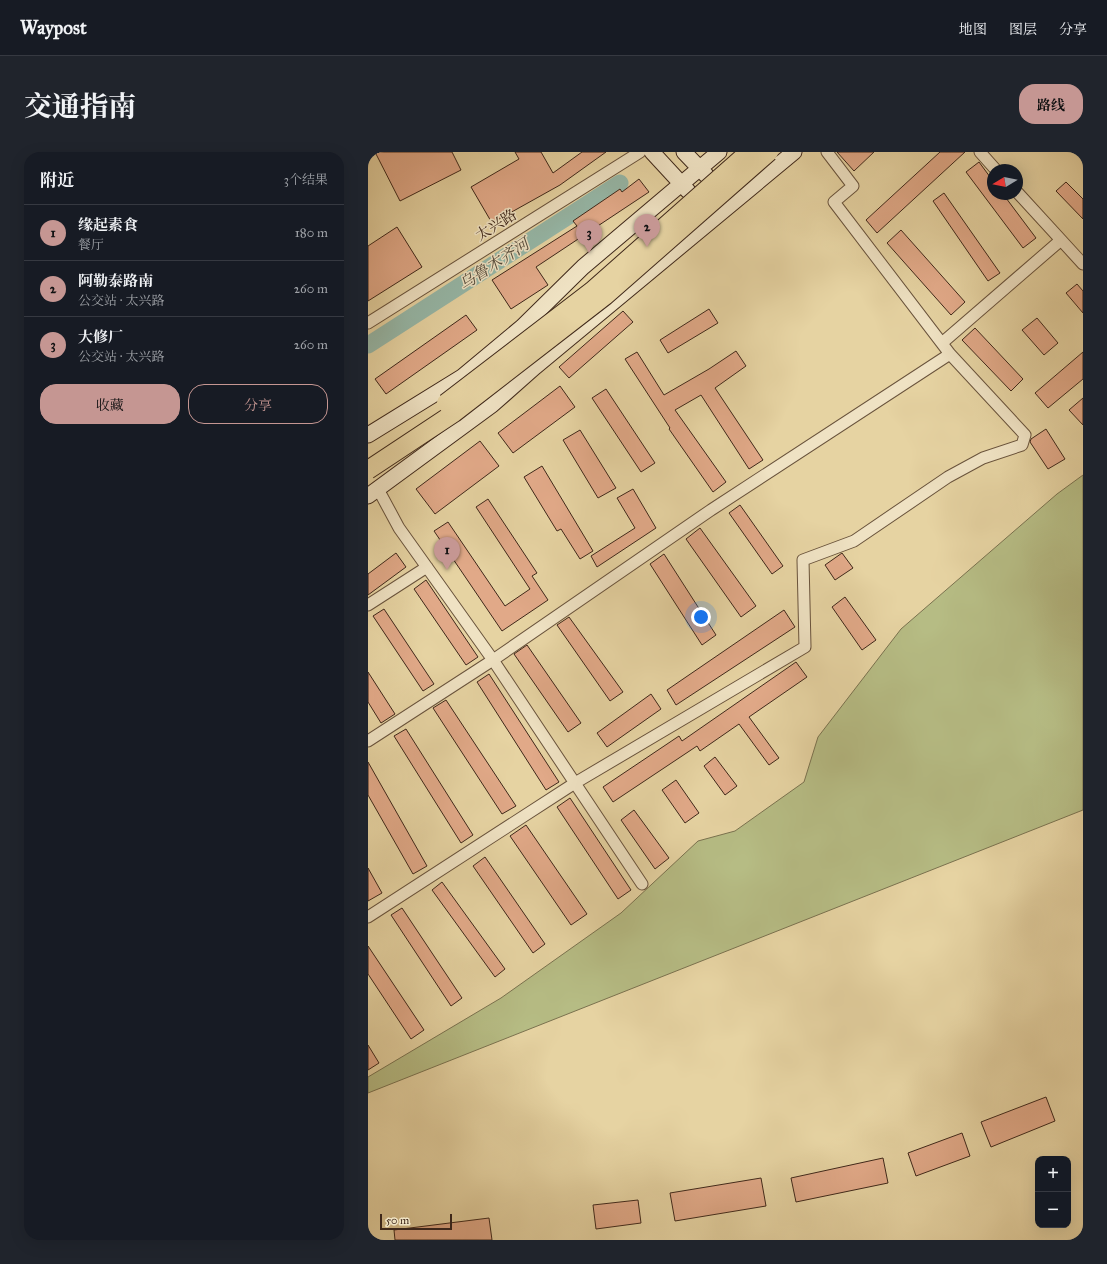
<!DOCTYPE html>
<html lang="zh">
<meta charset="utf-8">
<style>
:root{--surface:#171b24;--page:#20242c;--text:#f1f3f6;--muted:#9ea1a6;--line:#363941;--accent:#c59692}
body{margin:0;font-family:"IM FELL Great Primer","Noto Serif SC",serif;background:var(--page);color:var(--text)}
.controls{position:absolute;right:12px;bottom:12px;display:grid;overflow:hidden;border-radius:8px;box-shadow:0 4px 16px #0002}
.controls button{width:36px;height:36px;display:grid;place-items:center;padding:0;border:0;border-bottom:1px solid var(--line);background:var(--surface);color:var(--text);font:20px sans-serif}
.compass{position:absolute;left:619px;top:12px;width:36px;height:36px;border-radius:50%;background:var(--surface);box-shadow:0 4px 16px #0002;rotate:260deg}
.scale{position:absolute;left:12px;bottom:10px;width:72px;box-sizing:border-box;padding-left:4px;border:2px solid #3f281a;border-top:0;font-size:11px;line-height:14px;white-space:nowrap;color:#3f281a;-webkit-text-stroke:3px #efe2c3;paint-order:stroke}
.you{position:absolute;left:333px;top:465px;width:14px;height:14px;margin:-10px;border:3px solid #fff;border-radius:50%;background:#1a73e8;box-shadow:0 0 0 6px #1a73e833}
.badge{display:grid;place-items:center;width:26px;height:26px;border-radius:50%;background:var(--accent);color:#111;font-size:13px;font-weight:700}
.pin{position:absolute;translate:-50% -33px;filter:drop-shadow(0 1px 2px #0008)}
.pin::after{content:'';position:absolute;top:21px;width:14px;height:12px;background:inherit;clip-path:polygon(0 0,100% 0,50% 100%)}
.list{margin:0;padding:0;list-style:none}
h2{display:flex;justify-content:space-between;align-items:center;height:52px;margin:0;padding:0 16px;font-size:17px}
h2 small{font-size:13px;font-weight:400;color:var(--muted)}
.list li{display:grid;grid-template-columns:26px 1fr auto;gap:12px;align-items:center;box-sizing:border-box;height:56px;padding:0 16px;border-top:1px solid var(--line)}
.list b{display:block;font-size:15px;white-space:nowrap}
.list p{margin:0;font-size:13px;white-space:nowrap;color:var(--muted)}
.list em{font-size:13px;font-style:normal;color:var(--muted)}
.actions{display:flex;gap:8px;padding:12px 16px}
.actions a{flex:1;padding:9px 0;border:1px solid var(--accent);border-radius:16px;text-align:center;font-size:14px;color:var(--accent)}
.actions .main{background:var(--accent);color:#111}
.map{position:relative;flex:none;width:715px;height:1088px;overflow:hidden;border-radius:16px}
header{display:flex;align-items:center;gap:24px;box-sizing:border-box;height:56px;padding:0 20px;background:var(--surface);border-bottom:1px solid var(--line)}
header strong{font-size:19px}
nav{display:flex;gap:22px;margin-inline-start:auto;font-size:14px}
.intro{display:flex;align-items:center;justify-content:space-between;box-sizing:border-box;height:96px;padding:0 24px}
h1{margin:0;font-size:28px}
.button{padding:10px 18px;border-radius:16px;background:var(--accent);color:#111;font-size:14px;font-weight:700}
main{display:flex;gap:24px;padding:0 24px}
aside{flex:1;background:var(--surface);border-radius:16px;box-shadow:0 4px 16px #0002}
.map>svg:first-child{display:block}
.green{fill:#b6bc84;stroke:#7a724f}
.lines{fill:none;stroke-linecap:round;stroke-linejoin:round}
.river{stroke:#96b7a7;stroke-width:17}
.building{fill:#e1a988;stroke:#3f281a}
.minor-casing{stroke:#69533c;stroke-width:13}
.secondary-casing{stroke:#3f281a;stroke-width:17}
.minor{stroke:#efe2c3;stroke-width:11}
.secondary{stroke:#efe2c3;stroke-width:15}
.trunk-bridge-casing{stroke:#3f281a;stroke-width:20;stroke-linecap:butt}
.trunk-bridge{stroke:#e6d3a2;stroke-width:18}
.labels{text-anchor:middle;dominant-baseline:central;stroke-width:3;stroke-linejoin:round;paint-order:stroke}
.street-label{font-size:15px;fill:#3f281a;stroke:#efe2c3}
.water-label{font-size:16px;font-style:italic;fill:#554c3d;stroke:#efe2c3}
</style>
<header>
<strong>Waypost</strong>
<nav><a>地图</a><a>图层</a><a>分享</a></nav>
</header>
<div class="intro"><h1>交通指南</h1><a class="button">路线</a></div>
<main>
<aside>
<h2>附近<small>3个结果</small></h2>
<ul class="list">
<li><span class="badge">1</span><div><b>缘起素食</b><p>餐厅</p></div><em>180 m</em></li>
<li><span class="badge">2</span><div><b>阿勒泰路南</b><p>公交站 · 太兴路</p></div><em>260 m</em></li>
<li><span class="badge">3</span><div><b>大修厂</b><p>公交站 · 太兴路</p></div><em>260 m</em></li>
</ul>
<div class="actions"><a class="main">收藏</a><a>分享</a></div>
</aside>
<div class="map">
<svg width="715" height="1088" viewBox="0 0 715 1088">
<rect width="100%" height="100%" fill="#e6d3a2"/>
<filter id="stains"><feTurbulence type="fractalNoise" baseFrequency=".005" numOctaves="4"/><feColorMatrix values="0 0 0 0 .2 0 0 0 0 .09 0 0 0 0 .02 0 0 0 .5 -.17"/></filter>
<radialGradient id="worn" r=".72"><stop offset=".6" stop-color="#630" stop-opacity="0"/><stop offset="1" stop-color="#630" stop-opacity=".3"/></radialGradient>
<!-- green -->
<path class="green" d="M 715,323 L 715,658 L 0,941 L 0,925 L 133,846 L 253,761 L 330,689 L 367,679 L 436,630 L 450,585 L 533,477 L 689,342 Z"/>
<g class="lines">
<!-- river -->
<path class="river" d="M 0,193 L 252,31"/>
</g>
<!-- building -->
<path class="building" d="M 7,0 L 84,0 L 93,18 L 32,49 Z
M 147,0 L 173,0 L 185,21 L 214,0 L 238,0 L 192,33 L 124,71 L 103,35 L 151,7 Z
M 469,0 L 506,0 L 486,19 Z
M 572,0 L 597,0 L 509,81 L 498,68 Z
M 611,10 L 625,29 L 625,42 L 635,42 L 668,86 L 655,96 L 598,20 Z
M 271,27 L 281,40 L 168,115 L 180,133 L 143,157 L 124,128 L 209,74 L 205,69 L 252,37 L 254,40 Z
M 698,30 L 715,47 L 715,67 L 688,39 Z
M 576,41 L 632,121 L 620,129 L 565,49 Z
M 29,75 L 54,115 L 0,149 L 0,94 Z
M 533,78 L 597,150 L 583,163 L 519,91 Z
M 709,132 L 715,139 L 715,161 L 698,141 Z
M 341,157 L 350,171 L 300,201 L 292,188 Z
M 255,159 L 265,170 L 201,226 L 191,215 Z
M 98,163 L 109,178 L 18,242 L 7,227 Z
M 669,166 L 690,191 L 676,203 L 654,178 Z
M 607,176 L 655,227 L 643,239 L 594,188 Z
M 368,199 L 378,214 L 347,236 L 395,308 L 381,317 L 333,243 L 307,258 L 358,330 L 345,340 L 301,277 L 302,276 L 257,207 L 269,200 L 296,243 L 341,217 Z
M 715,200 L 715,227 L 680,256 L 667,241 Z
M 192,234 L 207,255 L 145,301 L 130,281 Z
M 238,237 L 287,311 L 273,320 L 224,246 Z
M 715,246 L 715,273 L 701,258 Z
M 678,277 L 697,307 L 680,317 L 662,290 L 663,287 Z
M 212,278 L 248,336 L 230,346 L 195,288 Z
M 112,289 L 131,314 L 67,362 L 48,337 Z
M 174,314 L 225,399 L 212,407 L 193,377 L 189,379 L 156,325 Z
M 265,337 L 288,376 L 229,415 L 223,404 L 267,376 L 249,346 Z
M 120,347 L 169,421 L 164,424 L 180,448 L 134,479 L 66,379 L 80,370 L 137,454 L 162,437 L 108,355 Z
M 372,353 L 415,414 L 404,422 L 361,361 Z
M 332,376 L 388,454 L 373,465 L 318,387 Z
M 28,401 L 38,415 L 0,443 L 0,422 Z
M 474,401 L 485,416 L 467,428 L 457,413 Z
M 296,402 L 348,483 L 334,493 L 282,412 Z
M 58,428 L 110,505 L 98,513 L 46,437 Z
M 477,445 L 508,488 L 494,498 L 464,455 Z
M 16,457 L 66,532 L 55,539 L 5,464 Z
M 416,458 L 427,475 L 308,553 L 299,538 Z
M 201,465 L 255,540 L 242,549 L 189,473 Z
M 159,493 L 213,571 L 200,580 L 146,502 Z
M 428,510 L 439,525 L 381,565 L 411,606 L 401,613 L 371,572 L 332,599 L 329,594 L 245,650 L 235,635 L 311,584 L 314,589 Z
M 0,520 L 27,562 L 13,571 L 0,550 Z
M 121,522 L 191,630 L 178,638 L 109,530 Z
M 283,542 L 293,557 L 239,595 L 229,581 Z
M 78,548 L 148,654 L 134,662 L 65,556 Z
M 38,577 L 105,683 L 93,691 L 26,584 Z
M 347,605 L 369,634 L 357,643 L 336,614 Z
M 0,610 L 59,714 L 45,722 L 0,643 Z
M 308,628 L 331,661 L 317,671 L 294,638 Z
M 202,646 L 263,738 L 250,747 L 189,655 Z
M 266,658 L 301,706 L 287,717 L 253,668 Z
M 158,673 L 219,762 L 203,773 L 142,684 Z
M 117,705 L 177,792 L 165,801 L 105,714 Z
M 0,716 L 14,741 L 0,749 Z
M 74,730 L 137,817 L 127,825 L 64,738 Z
M 34,756 L 94,846 L 83,854 L 23,763 Z
M 0,794 L 56,878 L 43,887 L 0,822 Z
M 0,893 L 11,911 L 0,918 Z
M 678,945 L 687,969 L 623,995 L 613,970 Z
M 594,981 L 602,1004 L 548,1024 L 540,1001 Z
M 515,1006 L 520,1031 L 428,1050 L 423,1026 Z
M 393,1026 L 398,1054 L 307,1069 L 302,1041 Z
M 270,1048 L 273,1071 L 228,1077 L 225,1053 Z
M 121,1066 L 124,1088 L 27,1088 L 26,1078 Z"/>
<g class="lines">
<!-- minor casing -->
<g class="minor-casing">
<path id="minor" d="M 612,0 L 628,18
M 649,40 L 715,112
M 0,171 L 272,0
M 574,191 L 693,88
M 10,337 L 31,376 L 125,508 L 274,732
M 0,453 L 59,415
M 0,589 L 125,508 L 343,358 L 582,202
M 0,765 L 207,631 L 437,495 L 435,408 L 486,389 L 580,325 L 615,306 L 654,293 L 657,283 L 582,202 L 466,50 L 485,34 L 459,0"/>
</g>
<!-- secondary casing -->
<g class="secondary-casing">
<path id="secondary" d="M 284,0 L 320,39
M 316,0 L 338,23
M 0,283 L 94,225 L 154,175 L 215,115 L 351,0
M 0,344 L 124,253 L 167,215 L 426,0"/>
</g>
<!-- minor -->
<use href="#minor" class="minor"/>
<!-- secondary -->
<use href="#secondary" class="secondary"/>
<!-- trunk-bridge casing -->
<g class="trunk-bridge-casing">
<path id="trunk-bridge" d="M 78,251 L 224,139 L 381,0
M 0,318 L 86,261 L 237,144 L 401,0"/>
</g>
<!-- trunk-bridge -->
<use href="#trunk-bridge" class="trunk-bridge"/>
</g>
<g class="labels">
<!-- street labels -->
<g class="street-label">
<text transform="translate(128 73) rotate(-32)">太兴路</text>
</g>
<!-- water labels -->
<g class="water-label">
<text transform="translate(126 112) rotate(-33)">乌鲁木齐河</text>
</g>
</g>
<rect width="100%" height="100%" filter="url(#stains)"/>
<rect width="100%" height="100%" fill="url(#worn)"/>
</svg>
<div class="controls">
<button>+</button>
<button>−</button>
</div>
<svg class="compass" viewBox="-18 -18 36 36"><path d="M0-13l5 13h-10z" fill="#e53935"/><path d="M0 13l5-13h-10z" fill="#9ea1a6"/></svg>
<div class="scale">50 m</div>
<div class="you"></div>
<div class="pin badge" style="left:79px;top:418px">1</div>
<div class="pin badge" style="left:279px;top:95px">2</div>
<div class="pin badge" style="left:221px;top:101px">3</div>
</div>
</main>
